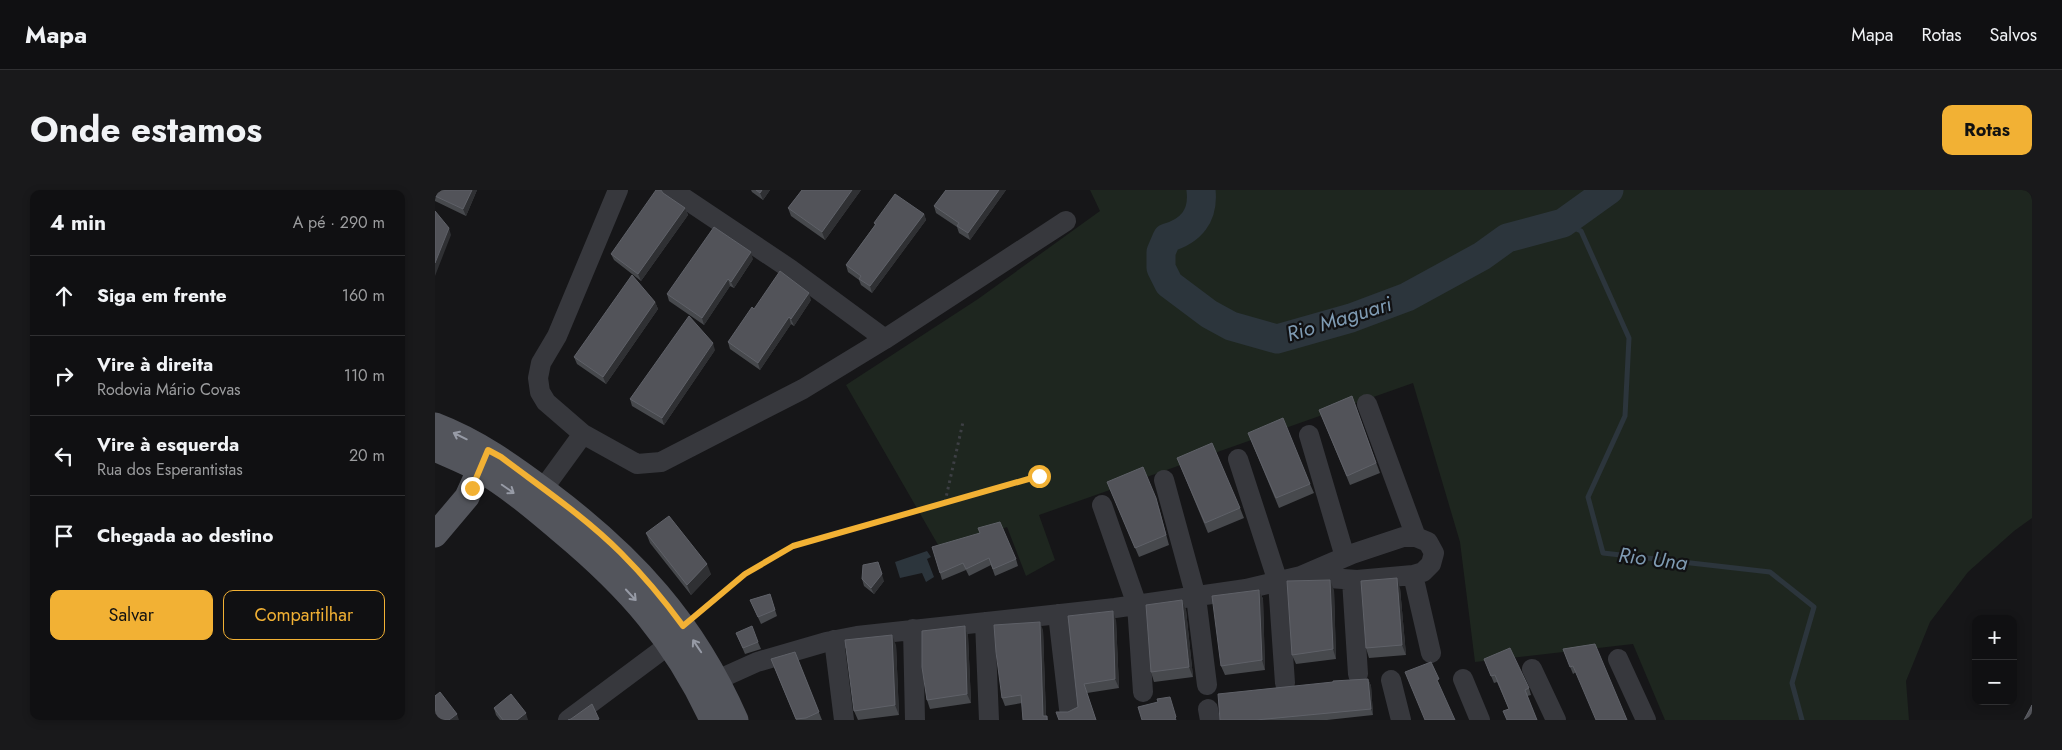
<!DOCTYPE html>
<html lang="pt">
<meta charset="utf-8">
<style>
:root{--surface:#101012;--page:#19191b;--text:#f1f3f6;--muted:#9c9d9f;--line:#303032;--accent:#f2b134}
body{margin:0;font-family:Jost,sans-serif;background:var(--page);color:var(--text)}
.controls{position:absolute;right:15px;bottom:15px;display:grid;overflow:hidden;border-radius:10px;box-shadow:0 2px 8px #0003}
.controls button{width:45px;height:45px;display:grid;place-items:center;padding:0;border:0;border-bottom:1px solid var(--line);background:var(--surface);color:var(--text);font:25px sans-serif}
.stop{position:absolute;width:15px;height:15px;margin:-11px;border:4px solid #f2b134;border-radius:50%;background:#fff}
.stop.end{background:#f2b134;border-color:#fff;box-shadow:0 1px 5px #0008}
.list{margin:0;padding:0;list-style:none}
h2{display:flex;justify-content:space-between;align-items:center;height:65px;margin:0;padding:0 20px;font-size:21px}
h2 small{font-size:16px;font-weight:400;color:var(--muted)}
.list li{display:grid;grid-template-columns:32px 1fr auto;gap:15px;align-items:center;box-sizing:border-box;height:80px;padding:0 20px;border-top:1px solid var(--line)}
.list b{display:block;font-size:19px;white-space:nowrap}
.list p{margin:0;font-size:16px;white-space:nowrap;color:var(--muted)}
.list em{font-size:16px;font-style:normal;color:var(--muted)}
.actions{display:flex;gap:10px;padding:15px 20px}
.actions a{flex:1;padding:11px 0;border:1px solid var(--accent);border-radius:10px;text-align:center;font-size:18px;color:var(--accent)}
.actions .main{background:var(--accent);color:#111}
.icon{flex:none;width:28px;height:28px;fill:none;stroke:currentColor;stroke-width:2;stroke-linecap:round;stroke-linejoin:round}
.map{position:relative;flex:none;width:1597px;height:530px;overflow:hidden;border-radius:10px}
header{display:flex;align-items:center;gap:30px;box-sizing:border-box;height:70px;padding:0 25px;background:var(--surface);border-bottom:1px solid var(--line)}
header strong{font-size:24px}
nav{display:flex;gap:28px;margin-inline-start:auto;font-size:18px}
.intro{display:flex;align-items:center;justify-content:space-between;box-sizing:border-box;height:120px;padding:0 30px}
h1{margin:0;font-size:35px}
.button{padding:12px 22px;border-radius:10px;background:var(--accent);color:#111;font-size:18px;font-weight:700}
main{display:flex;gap:30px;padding:0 30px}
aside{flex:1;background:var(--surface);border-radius:10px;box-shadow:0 2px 8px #0003}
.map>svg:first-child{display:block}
.green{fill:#1e261f}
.water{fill:#2c353c}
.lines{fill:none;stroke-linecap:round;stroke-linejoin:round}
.stream{stroke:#2c353c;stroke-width:5}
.river{stroke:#2c353c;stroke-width:29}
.path{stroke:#3d3f44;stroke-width:3;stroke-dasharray:2.5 4;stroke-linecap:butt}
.minor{stroke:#37383d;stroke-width:20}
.major{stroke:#53555c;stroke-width:25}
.wall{fill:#47494d}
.shaded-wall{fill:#2f3033}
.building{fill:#525359;stroke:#5f6168}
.oneway{stroke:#979ba6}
.route{stroke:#f2b134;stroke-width:6}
.labels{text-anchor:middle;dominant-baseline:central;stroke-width:4.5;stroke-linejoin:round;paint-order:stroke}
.water-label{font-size:21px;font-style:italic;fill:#7f9bb3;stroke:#111113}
</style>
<header>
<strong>Mapa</strong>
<nav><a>Mapa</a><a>Rotas</a><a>Salvos</a></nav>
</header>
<div class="intro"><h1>Onde estamos</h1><a class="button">Rotas</a></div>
<main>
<aside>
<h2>4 min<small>A pé · 290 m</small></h2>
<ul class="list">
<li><svg class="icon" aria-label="ahead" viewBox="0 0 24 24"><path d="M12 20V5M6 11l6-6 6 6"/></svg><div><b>Siga em frente</b></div><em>160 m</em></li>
<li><svg class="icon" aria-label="right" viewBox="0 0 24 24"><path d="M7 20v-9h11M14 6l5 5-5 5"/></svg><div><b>Vire à direita</b><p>Rodovia Mário Covas</p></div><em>110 m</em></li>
<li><svg class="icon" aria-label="left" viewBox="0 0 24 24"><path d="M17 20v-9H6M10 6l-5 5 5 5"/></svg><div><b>Vire à esquerda</b><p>Rua dos Esperantistas</p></div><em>20 m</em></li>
<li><svg class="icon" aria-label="arrive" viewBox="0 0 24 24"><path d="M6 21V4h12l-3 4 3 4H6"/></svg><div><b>Chegada ao destino</b></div></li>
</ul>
<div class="actions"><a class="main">Salvar</a><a>Compartilhar</a></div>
</aside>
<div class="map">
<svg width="1597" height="530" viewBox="0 0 1597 530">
<rect width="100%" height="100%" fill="#161618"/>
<!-- green -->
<path class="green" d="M 655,0 L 1597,0 L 1597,328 L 1579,341 L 1533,382 L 1495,432 L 1471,491 L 1474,530 L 1230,530 L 1198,454 L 1040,472 L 1025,352 L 978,193 L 604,325 L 620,370 L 591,386 L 572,337 L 506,360 L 411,195 L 543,109 L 665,21 Z"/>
<!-- water -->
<path class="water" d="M 492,361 L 496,367 L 492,369 L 499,387 L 491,392 L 487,383 L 465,388 L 460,372 Z"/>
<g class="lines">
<!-- stream -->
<path class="stream" d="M 1128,33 L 1146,41 L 1194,148 L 1190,226 L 1153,307 L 1168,363 L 1335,382 L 1379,417 L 1357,493 L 1367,530"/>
<!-- river -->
<path class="river" d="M 766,0 C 769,26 756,41 732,48 L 726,62 L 726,78 L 734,94 L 774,124 L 796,136 L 842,149 L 916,128 L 972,107 L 1047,66 L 1072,48 L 1128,33 L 1174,0"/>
<!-- path -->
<path class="path" d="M 510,312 L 528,232
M 262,425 L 310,384 L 358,357 L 604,286"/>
<!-- minor -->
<path class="minor" d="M 237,0 L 355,79 L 450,149
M 932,214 L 981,347
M 148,244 L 202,274 L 226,272 L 368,199 L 450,149 L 631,31
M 874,245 L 910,367
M 803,269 L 843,392 L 850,493
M 729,290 L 761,407 L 772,495
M 108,299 L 148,244 L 111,212 L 105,202 L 103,188 L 106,173 L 122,146 L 183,0
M 667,315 L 702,415 L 708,502
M 978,385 L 996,463
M 917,390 L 923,484
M 623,424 L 634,519
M 550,432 L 554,530
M 478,439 L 480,530
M 399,450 L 409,530
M 1183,469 L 1211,530
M 1097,479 L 1121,530
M 1028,489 L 1045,530
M 282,490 L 322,472 L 391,452 L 422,446 L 680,418 L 811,399 L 866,386 L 917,364 L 968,347 L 981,347 L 993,352 L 999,363 L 996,374 L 988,382 L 978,385 L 922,390 L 866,386
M 956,490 L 966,530
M 773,519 L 775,530
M 133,530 L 235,454"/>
<!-- major -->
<path class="major" d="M 0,235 C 42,251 77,276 113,303 C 198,367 258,432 301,530
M 0,259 C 15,266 31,272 45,280 C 74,297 101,320 127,342 C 193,397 241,451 277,530
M 0,345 L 32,307 L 51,265"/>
</g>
<!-- wall -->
<path class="wall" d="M 0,0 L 42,0 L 31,26 L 0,11 Z
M 316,0 L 335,0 L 328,10 L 317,2 Z
M 367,0 L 426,0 L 390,50 L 356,26 L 353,18 Z
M 511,0 L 571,0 L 535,50 L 524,43 L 522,37 L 501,23 L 499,16 Z
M 228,3 L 250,18 L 253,25 L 206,91 L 179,70 L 176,64 Z
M 489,24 L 491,30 L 437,103 L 426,95 L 424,90 L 413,82 L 411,75 L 440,35 L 439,33 Z
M 318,69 L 299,98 L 295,96 L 269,135 L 234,111 L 232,104 Z
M 376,110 L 359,136 L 356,134 L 325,180 L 295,159 L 293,152 L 319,119 Z
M 220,112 L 223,119 L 171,194 L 142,174 L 139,167 Z
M 280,160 L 229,235 L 197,216 L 195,209 Z
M 917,206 L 945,283 L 915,295 L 884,220 Z
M 813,243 L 875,294 L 879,303 L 844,318 Z
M 742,268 L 805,318 L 809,328 L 773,343 Z
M 672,292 L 724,318 L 734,355 L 704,367 Z
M 211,343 L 276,384 L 256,405 L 215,353 Z
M 545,343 L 581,369 L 583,376 L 560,386 L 556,375 L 534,386 L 531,380 L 507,390 L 505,383 Z
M 427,389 L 449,391 L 439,404 L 429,396 Z
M 965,398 L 971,465 L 934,468 L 931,458 Z
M 824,400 L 828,409 L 830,480 L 790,485 L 786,476 Z
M 899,400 L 901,469 L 861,474 L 857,465 Z
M 335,404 L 342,426 L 326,434 L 315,410 Z
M 747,410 L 751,420 L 758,487 L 719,492 L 716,482 Z
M 633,426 L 681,430 L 684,498 L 652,503 L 661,530 L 643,517 Z
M 530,436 L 533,446 L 536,513 L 495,519 L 492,510 Z
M 608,440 L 611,526 L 612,526 L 613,530 L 588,530 L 587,513 L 570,516 L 567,508 Z
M 301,443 L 323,452 L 326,459 L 310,464 Z
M 1160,454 L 1141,482 L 1138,484 L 1128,459 Z
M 461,455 L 464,525 L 423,530 L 419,521 Z
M 360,462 L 387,530 L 361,530 L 340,479 L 336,469 Z
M 1049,469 L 1094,498 L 1096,505 L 1092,506 L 1102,530 L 1074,519 L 1062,492 L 1059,493 Z
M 933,489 L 936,496 L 938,525 L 892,530 L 785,530 Z
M 59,518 L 93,530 L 65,530 L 61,525 Z"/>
<!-- shaded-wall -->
<path class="shaded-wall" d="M 37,0 L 42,0 L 31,26 L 28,19 Z
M 327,0 L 335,0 L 328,10 L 325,3 Z
M 417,0 L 426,0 L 390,50 L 387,42 Z
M 564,0 L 571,0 L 535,50 L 533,43 Z
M 250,18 L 253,25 L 206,91 L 203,84 Z
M 489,24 L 491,30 L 437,103 L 435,96 Z
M 14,38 L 16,45 L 0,86 L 0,73 Z
M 316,62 L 318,69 L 299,98 L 296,92 Z
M 293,89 L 295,96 L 269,135 L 267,128 Z
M 374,103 L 376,110 L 359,136 L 356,129 Z
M 220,112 L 223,119 L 171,194 L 168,187 Z
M 354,127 L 356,134 L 325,180 L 323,173 Z
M 278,153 L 280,160 L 229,235 L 227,228 Z
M 443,372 L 449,391 L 439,404 L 436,398 Z
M 272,374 L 276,384 L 256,405 L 252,395 Z
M 962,388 L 965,398 L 971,465 L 967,455 Z
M 895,390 L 899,400 L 901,469 L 898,459 Z
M 824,400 L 828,409 L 830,480 L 827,470 Z
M 747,410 L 751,420 L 758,487 L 754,477 Z
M 678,421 L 681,430 L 684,498 L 680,489 Z
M 605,432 L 608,440 L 611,530 L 608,526 Z
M 530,436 L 533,446 L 536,513 L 532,504 Z
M 457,445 L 461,455 L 464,525 L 460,515 Z
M 933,489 L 936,496 L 938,525 L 936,519 Z
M 91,523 L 93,530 L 82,530 Z
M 22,524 L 24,530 L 14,530 Z"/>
<!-- building -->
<path class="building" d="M 0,0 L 37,0 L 28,19 L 0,6 Z
M 221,0 L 226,0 L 228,3 L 250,18 L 203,84 L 176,64 Z
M 321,0 L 327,0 L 325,3 Z
M 367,0 L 417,0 L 387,42 L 353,18 Z
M 511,0 L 564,0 L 533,43 L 522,36 L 524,33 L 499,16 Z
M 460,4 L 489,24 L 435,96 L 424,89 L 426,86 L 411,75 L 441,34 L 439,33 Z
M 0,21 L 14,38 L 0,73 Z
M 279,37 L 316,62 L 296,92 L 293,89 L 267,128 L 232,104 Z
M 345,81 L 374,103 L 356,129 L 354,127 L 323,173 L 293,152 L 317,117 L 319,119 Z
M 197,85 L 220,112 L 168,187 L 139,167 Z
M 254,126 L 278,153 L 227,228 L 195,209 Z
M 917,206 L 941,273 L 912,286 L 884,220 Z
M 848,228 L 875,294 L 841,308 L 813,243 Z
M 777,253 L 805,318 L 770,333 L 742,268 Z
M 708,277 L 721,308 L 731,345 L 700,358 L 672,292 Z
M 234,326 L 272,374 L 252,395 L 211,343 Z
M 565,332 L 581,369 L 558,379 L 554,368 L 531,379 L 528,373 L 505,383 L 497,357 L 545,343 L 543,338 Z
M 443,372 L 447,384 L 436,398 L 427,389 L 428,375 Z
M 962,388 L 967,455 L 931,458 L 926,391 Z
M 895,390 L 898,459 L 857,465 L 852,391 Z
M 824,400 L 827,470 L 786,476 L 777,406 Z
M 335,404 L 340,420 L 323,427 L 315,410 Z
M 747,410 L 754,477 L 716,482 L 711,415 Z
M 678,421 L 680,489 L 649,494 L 661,530 L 624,530 L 621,522 L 633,522 L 643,517 L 633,426 Z
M 605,432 L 608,526 L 612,526 L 612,530 L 588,530 L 586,505 L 567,508 L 561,462 L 559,435 Z
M 317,436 L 323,452 L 308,458 L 301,443 Z
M 530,436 L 532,504 L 492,510 L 487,477 L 487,441 Z
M 457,445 L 460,515 L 419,521 L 410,450 Z
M 1160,454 L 1192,530 L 1161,530 L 1138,476 L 1135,477 L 1128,459 Z
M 1075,458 L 1094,498 L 1090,500 L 1102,530 L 1072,530 L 1068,521 L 1074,519 L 1060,485 L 1056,486 L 1049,469 Z
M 360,462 L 384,522 L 371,528 L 361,529 L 336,469 Z
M 996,472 L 1004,489 L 1002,490 L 1020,530 L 990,530 L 970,482 Z
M 933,489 L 936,519 L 821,530 L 785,530 L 783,504 L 898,492 L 898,491 Z
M 5,502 L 22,524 L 14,530 L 0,530 L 0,506 Z
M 76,504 L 91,523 L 82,530 L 68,530 L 59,518 Z
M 735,507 L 741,527 L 740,528 L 741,530 L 707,530 L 703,517 L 723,512 L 722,509 Z
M 157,514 L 164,529 L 162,530 L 133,530 L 136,529 Z
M 1597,515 L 1597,530 L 1589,530 Z"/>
<!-- one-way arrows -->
<defs><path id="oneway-shaft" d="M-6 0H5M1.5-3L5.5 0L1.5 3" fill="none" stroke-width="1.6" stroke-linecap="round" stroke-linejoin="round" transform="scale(1.25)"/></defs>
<g class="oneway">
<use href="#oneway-shaft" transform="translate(25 246) rotate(-154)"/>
<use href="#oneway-shaft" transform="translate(73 299) rotate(35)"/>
<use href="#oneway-shaft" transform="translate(196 405) rotate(47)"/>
<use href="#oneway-shaft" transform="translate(262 456) rotate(-124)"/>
</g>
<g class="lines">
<!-- route -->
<path class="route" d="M 37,298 L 53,260 L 66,267 C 107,298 150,327 186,363 C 209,386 229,410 248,436 L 310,384 L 358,356 L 604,286"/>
</g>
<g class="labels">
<!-- water labels -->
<g class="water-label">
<text transform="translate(904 129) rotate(-17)">Rio Maguari</text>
<text transform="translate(1218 369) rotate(7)">Rio Una</text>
</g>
</g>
</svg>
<div class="controls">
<button>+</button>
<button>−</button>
</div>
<div class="stop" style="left:604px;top:286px"></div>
<div class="stop end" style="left:37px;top:298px"></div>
</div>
</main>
